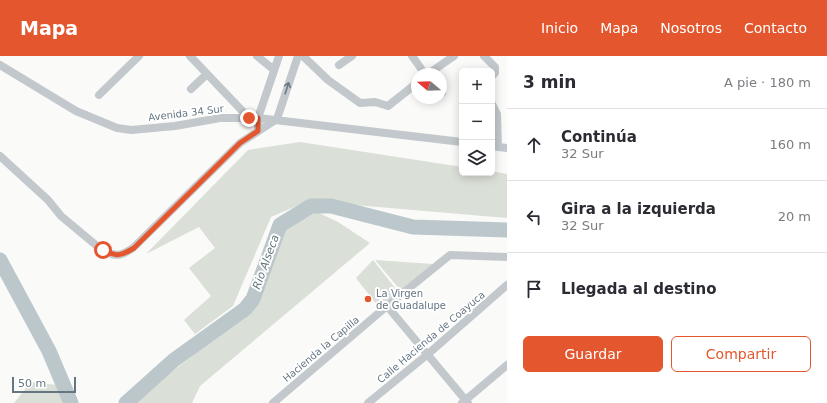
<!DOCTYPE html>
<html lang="es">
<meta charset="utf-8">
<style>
:root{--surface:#fff;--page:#f2f2f3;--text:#2b2b33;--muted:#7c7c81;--line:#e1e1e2;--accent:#e4572e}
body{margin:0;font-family:"DejaVu Sans",sans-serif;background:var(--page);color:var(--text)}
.controls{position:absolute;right:12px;top:12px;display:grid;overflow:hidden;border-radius:6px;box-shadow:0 2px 10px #0003}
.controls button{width:36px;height:36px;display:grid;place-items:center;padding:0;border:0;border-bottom:1px solid var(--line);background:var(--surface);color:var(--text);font:20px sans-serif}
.compass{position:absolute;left:411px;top:12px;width:36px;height:36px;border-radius:50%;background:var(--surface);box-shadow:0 2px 10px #0003;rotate:289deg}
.scale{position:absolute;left:12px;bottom:10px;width:64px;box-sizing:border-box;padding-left:4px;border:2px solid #657683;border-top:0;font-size:11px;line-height:14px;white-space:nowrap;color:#657683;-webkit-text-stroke:3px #fff;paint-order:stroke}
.stop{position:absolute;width:12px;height:12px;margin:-9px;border:3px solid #e4572e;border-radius:50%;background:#fff}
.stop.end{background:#e4572e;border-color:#fff;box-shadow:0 1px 4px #0008}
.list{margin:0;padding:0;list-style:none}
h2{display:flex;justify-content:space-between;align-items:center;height:52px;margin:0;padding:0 16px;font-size:17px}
h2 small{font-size:13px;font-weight:400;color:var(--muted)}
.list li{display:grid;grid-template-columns:26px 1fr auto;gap:12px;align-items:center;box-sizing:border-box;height:72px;padding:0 16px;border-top:1px solid var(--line)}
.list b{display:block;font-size:15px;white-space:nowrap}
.list p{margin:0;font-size:13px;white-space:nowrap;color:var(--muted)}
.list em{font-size:13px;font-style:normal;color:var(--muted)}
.actions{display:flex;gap:8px;padding:12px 16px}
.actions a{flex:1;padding:9px 0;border:1px solid var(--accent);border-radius:6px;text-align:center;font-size:14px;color:var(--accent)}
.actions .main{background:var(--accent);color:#fff}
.icon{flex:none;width:22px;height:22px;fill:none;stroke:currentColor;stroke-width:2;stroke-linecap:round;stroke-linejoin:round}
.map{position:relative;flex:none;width:507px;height:347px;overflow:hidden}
header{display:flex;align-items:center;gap:24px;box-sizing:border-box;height:56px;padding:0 20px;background:var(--accent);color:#fff}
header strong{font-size:19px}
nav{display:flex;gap:22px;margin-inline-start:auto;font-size:14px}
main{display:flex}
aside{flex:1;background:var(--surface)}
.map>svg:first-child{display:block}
.green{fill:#dadfd7}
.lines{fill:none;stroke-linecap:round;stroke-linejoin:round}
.river{stroke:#bbc7cb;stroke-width:15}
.street{stroke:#c3c8cc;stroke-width:8}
.oneway{stroke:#6a7a87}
.route{stroke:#e4572e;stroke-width:5}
.poi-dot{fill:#e4572e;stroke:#fff;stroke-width:1.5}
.labels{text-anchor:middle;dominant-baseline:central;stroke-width:4;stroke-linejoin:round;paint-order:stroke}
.street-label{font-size:10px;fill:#657683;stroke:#fff}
.poi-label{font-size:10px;fill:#657683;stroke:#fff;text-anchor:start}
.water-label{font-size:11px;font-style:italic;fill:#60757c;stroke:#fff}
</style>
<header>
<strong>Mapa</strong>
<nav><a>Inicio</a><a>Mapa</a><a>Nosotros</a><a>Contacto</a></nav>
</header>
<main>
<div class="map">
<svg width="507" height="347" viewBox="0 0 507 347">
<rect width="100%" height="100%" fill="#fafaf8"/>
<!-- green -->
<path class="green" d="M 300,86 L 462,111 L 462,117 L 492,117 L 492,115 L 507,118 L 507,162 L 308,145 L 271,161 L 233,250 L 195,278 L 184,264 L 211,240 L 189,212 L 215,192 L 199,171 L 146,198 L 248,94 Z
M 315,155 L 338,166 L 370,187 L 200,330 L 192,347 L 132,347 L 250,255 L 287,170 Z
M 373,204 L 399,237 L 380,253 L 356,222 Z
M 375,204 L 433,208 L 402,236 Z
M 31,326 L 57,329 L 66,347 L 14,347 Z"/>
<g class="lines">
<!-- river -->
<path class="river" d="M 0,204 L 49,295 L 71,347
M 126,347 L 174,304 L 245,253 L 253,243 L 280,169 L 311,150 L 331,150 L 413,171 L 507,174"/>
<!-- street -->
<path class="street" d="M 190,0 L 249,62
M 257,0 L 274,14
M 303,0 L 328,24 L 360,47 L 375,46 L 388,50 L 417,27
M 412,0 L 425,18
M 484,0 L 495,11 L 495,17 L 492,20
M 0,9 L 76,55 L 117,72 L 131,74 L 175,70 L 220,62 L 258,62 L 462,86
M 339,9 L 352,0
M 428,18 L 454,0
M 191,33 L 207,18
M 441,36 L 442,37
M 99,39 L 139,0
M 492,48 L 497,58 L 498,91
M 277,63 L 298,0
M 258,75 L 258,62 L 279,0
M 492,90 L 507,92
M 0,100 L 48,144 L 61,160 L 103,195 C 117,201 121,200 133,192 L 240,87 L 277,63
M 387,250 L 468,347
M 273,347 L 387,250 L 450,199 L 507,201
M 368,347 L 428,298 L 507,229
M 462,347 L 507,309"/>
</g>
<!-- one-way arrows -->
<defs><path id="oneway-shaft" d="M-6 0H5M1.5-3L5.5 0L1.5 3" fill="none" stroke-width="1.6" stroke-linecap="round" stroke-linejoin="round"/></defs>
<use class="oneway" href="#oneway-shaft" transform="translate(287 32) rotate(-72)"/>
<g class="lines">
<!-- route -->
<path class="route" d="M 103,194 C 117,201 121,200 134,192 L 240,87 L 258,75 L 258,62 L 249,62"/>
</g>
<!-- markers -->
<circle class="poi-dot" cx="368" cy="243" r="4"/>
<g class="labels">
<!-- street labels -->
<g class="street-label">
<text transform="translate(186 57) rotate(-7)">Avenida 34 Sur</text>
<text transform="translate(431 281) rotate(-40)">Calle Hacienda de Coayuca</text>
<text transform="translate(321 293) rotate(-40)">Hacienda la Capilla</text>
</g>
<!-- poi labels -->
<g class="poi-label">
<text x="376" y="237">La Virgen<tspan x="376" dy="12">de Guadalupe</tspan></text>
</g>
<!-- water labels -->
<g class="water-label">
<text transform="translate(266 206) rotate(-70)">Rio Alseca</text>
</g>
</g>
</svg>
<div class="controls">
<button>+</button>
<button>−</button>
<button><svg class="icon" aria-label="layers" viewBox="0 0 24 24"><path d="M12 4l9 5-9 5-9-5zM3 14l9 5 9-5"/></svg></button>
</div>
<svg class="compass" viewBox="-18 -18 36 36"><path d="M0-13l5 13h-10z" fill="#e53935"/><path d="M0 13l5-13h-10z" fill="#7c7c81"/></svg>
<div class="scale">50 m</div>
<div class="stop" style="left:103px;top:194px"></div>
<div class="stop end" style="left:249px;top:62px"></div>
</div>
<aside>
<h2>3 min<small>A pie · 180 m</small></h2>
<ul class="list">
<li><svg class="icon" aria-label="ahead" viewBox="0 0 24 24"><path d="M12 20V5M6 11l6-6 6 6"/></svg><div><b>Continúa</b><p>32 Sur</p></div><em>160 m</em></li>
<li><svg class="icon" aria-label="left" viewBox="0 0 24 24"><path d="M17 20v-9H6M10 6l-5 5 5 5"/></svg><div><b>Gira a la izquierda</b><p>32 Sur</p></div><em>20 m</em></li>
<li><svg class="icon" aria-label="arrive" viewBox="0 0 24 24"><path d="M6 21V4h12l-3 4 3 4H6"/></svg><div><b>Llegada al destino</b></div></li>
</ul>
<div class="actions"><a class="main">Guardar</a><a>Compartir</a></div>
</aside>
</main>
